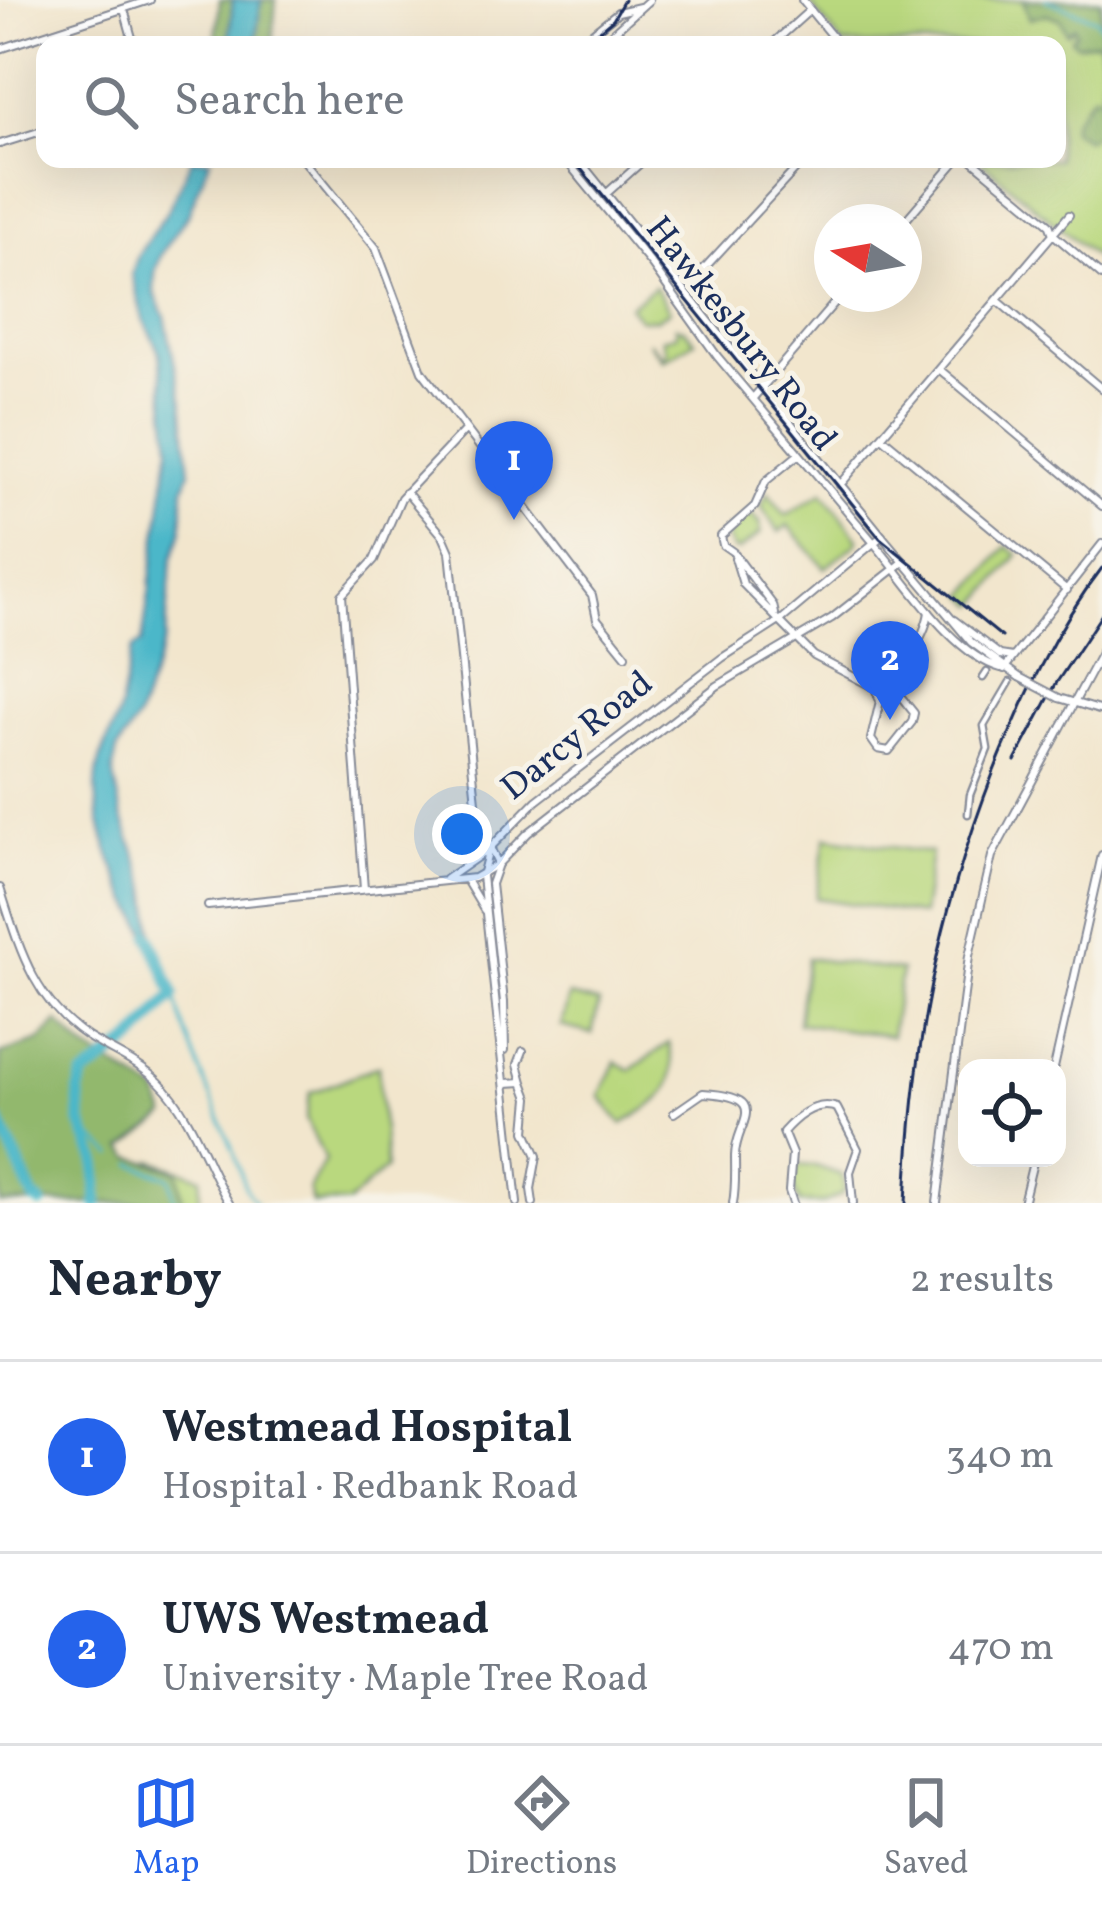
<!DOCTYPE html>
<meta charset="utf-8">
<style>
:root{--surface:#fff;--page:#f2f2f3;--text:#1f2937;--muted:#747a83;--line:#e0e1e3;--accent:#2563eb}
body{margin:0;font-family:Vollkorn,serif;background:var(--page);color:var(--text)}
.controls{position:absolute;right:36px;bottom:36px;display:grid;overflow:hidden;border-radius:24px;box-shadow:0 12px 48px #0002}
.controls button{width:108px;height:108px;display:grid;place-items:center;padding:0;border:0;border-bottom:3px solid var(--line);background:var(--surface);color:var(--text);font:60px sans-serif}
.compass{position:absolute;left:814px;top:204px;width:108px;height:108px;border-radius:50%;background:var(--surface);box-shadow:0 12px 48px #0002;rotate:281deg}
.you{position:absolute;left:462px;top:834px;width:42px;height:42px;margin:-30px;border:9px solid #fff;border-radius:50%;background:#1a73e8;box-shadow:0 0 0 18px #1a73e833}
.badge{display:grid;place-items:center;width:78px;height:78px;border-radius:50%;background:var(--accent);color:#fff;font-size:39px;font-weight:700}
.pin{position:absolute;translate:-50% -99px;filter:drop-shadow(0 3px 6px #0008)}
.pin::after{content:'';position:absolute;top:63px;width:42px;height:36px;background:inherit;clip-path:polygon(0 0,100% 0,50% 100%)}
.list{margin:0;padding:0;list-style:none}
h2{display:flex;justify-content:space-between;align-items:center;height:156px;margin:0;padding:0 48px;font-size:51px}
h2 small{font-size:39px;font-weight:400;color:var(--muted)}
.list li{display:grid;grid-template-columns:78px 1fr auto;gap:36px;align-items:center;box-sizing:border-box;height:192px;padding:0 48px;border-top:3px solid var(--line)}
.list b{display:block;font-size:45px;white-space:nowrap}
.list p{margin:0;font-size:39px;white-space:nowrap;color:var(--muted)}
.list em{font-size:39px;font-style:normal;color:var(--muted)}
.icon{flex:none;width:66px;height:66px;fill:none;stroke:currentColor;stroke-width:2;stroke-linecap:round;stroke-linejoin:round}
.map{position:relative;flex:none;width:1102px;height:1203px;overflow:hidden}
.search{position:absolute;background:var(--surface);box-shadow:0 12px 48px #0002;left:36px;right:36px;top:36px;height:132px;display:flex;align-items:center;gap:30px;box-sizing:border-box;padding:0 42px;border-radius:24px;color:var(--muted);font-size:45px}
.sheet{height:540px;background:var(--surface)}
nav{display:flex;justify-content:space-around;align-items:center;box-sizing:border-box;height:168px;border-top:3px solid var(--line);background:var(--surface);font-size:33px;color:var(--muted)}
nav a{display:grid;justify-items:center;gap:6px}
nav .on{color:var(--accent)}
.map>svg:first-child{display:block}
.green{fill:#b9d87e;stroke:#6a846e;stroke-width:3}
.forest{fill:#92b86d;stroke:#567466;stroke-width:3}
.water{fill:#4cb7c9;stroke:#347394;stroke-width:3}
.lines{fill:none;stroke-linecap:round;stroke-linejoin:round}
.stream{stroke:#4cb7c9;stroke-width:3}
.river{stroke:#4cb7c9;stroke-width:12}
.pedestrian-casing{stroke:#868a96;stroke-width:9}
.minor-casing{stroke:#868a96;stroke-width:10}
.tertiary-casing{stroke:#868a96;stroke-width:10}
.pedestrian{stroke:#fff;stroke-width:4.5}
.minor{stroke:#fff;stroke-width:6}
.tertiary{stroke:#fff;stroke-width:6}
.tram{stroke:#1b2f5e;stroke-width:3}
.rail{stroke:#1b2f5e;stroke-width:3}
.tertiary-bridge-casing{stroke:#868a96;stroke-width:10;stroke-linecap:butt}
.tertiary-bridge{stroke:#fff;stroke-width:6}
.labels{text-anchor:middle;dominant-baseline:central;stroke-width:10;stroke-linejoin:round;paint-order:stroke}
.street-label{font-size:36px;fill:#1b2f5e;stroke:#f7f3e8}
</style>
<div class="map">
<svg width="1102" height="1203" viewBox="0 0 1102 1203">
<rect width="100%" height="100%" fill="#f7f3e8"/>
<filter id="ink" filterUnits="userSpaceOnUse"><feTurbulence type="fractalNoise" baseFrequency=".00833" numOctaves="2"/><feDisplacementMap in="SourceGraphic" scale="24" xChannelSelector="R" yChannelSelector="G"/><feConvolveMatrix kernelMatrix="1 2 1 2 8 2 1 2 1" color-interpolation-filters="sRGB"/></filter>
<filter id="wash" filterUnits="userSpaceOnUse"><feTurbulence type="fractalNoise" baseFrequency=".004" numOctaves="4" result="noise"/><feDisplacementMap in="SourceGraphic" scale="48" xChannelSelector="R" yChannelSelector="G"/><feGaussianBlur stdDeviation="2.7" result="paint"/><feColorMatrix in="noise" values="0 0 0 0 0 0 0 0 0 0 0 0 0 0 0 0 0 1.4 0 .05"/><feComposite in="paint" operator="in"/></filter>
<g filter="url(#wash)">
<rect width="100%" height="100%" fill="#f2e6cd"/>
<!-- green -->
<path class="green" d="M 807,0 L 1102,0 L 1102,263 L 978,159 L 1057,159 L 1057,45 L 843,45 Z
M 655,286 L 670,311 L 656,319 L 640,319 L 629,306 Z
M 676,327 L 685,329 L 695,341 L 663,360 L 648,341 L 663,356 L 667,353 L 662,339 L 677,334 Z
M 823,492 L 858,538 L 857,543 L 825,568 L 788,525 L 779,532 L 761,506 L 768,493 L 786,515 Z
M 750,513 L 760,522 L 761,533 L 739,550 L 734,550 L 728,541 L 729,531 Z
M 1007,546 L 1018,555 L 977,605 L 966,595 Z
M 826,837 L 931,853 L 922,915 L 816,898 Z
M 807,958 L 901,971 L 891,1036 L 798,1023 Z
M 569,996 L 599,1003 L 592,1034 L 561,1026 Z
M 669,1043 C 681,1093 661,1100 622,1124 L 600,1096 L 616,1062 L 631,1070 Z
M 378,1066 L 386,1168 L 348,1203 L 312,1203 L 309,1189 L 325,1160 L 306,1119 L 310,1093 Z
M 152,1160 L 201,1177 L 199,1203 L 58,1203 Z
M 797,1165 L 816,1166 L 842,1175 L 845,1187 L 842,1194 L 824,1203 L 799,1203 L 793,1186 Z"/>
<!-- forest -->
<path class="forest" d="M 220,0 L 233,0 L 229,45 L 215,45 Z
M 261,0 L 276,0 L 272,45 L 255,45 Z
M 1023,0 L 1101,0 L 1102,58 L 1099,41 L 1077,45 L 1071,39 L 1076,33 L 1074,27 L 1067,33 L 1060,19 L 1047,14 L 1030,19 Z
M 1093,94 L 1102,97 L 1102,130 L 1087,139 L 1071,130 L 1073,120 Z
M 58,1022 L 83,1047 L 158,1093 L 166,1117 L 124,1148 L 131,1157 L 178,1171 L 183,1203 L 0,1203 L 0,1054 L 40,1041 Z"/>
<!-- water -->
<path class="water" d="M 233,0 L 261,0 L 255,45 L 229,45 Z
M 192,159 L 210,159 L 189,212 L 161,255 L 155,272 L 154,292 L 165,317 L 183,402 L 190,472 L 184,488 L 182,531 L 172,561 L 165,639 L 137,720 L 117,750 L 113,771 L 122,816 L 148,888 L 155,946 C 126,900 85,819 99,764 C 103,746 114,730 119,712 C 125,691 126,669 133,648 L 142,643 L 170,446 L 160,354 L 143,319 L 132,274 L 138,255 L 169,208 Z"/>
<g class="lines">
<!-- stream -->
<path class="stream" d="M 1046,0 L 1096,19 L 1102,27
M 174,994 C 190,1049 212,1100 234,1152 C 241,1171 242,1189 256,1203
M 84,1130 L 113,1155
M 133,1164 L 170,1178 L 175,1203"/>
<!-- river -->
<path class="river" d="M 0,1122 L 34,1198 L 41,1203
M 97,1203 L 97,1162 L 81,1122 L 79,1092 L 83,1077 L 134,1040 L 174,994 L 150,936"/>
</g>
</g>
<g filter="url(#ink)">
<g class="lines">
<!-- pedestrian casing -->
<g class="pedestrian-casing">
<path id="pedestrian" d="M 983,678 L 987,672
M 968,814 L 970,795 L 988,749 L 984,726 L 1010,682"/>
</g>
<!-- minor casing -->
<g class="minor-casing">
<path id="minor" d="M 802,0 L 839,45
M 124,9 L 134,45
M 577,45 L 618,12 L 640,7
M 599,45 L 649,0
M 771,45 L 810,10
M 0,49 L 150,0
M 0,144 L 45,130
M 303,159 L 376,248 L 422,371 L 592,595 L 597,619 L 626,655
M 565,159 L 652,265 L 717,356 L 874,543
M 578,159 L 882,536
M 971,159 L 1049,224 L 1053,234 L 1102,276
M 607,193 L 645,159
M 904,222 L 958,159
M 698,275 L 805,159
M 997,300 L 1102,389
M 939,369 L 1102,506
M 753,398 L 842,294
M 882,437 L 1067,590
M 840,485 L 1069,215
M 735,558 L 743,584 L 814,656 L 875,688 C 898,685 926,635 929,612
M 775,614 L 773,605 L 733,552 L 723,545 L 721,536 L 755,506 L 766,481 L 799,454
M 954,620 L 1000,655 L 1013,657
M 1004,669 L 1102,544
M 875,688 L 880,701 L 871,739 L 878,749 L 889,751 L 912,722 L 914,713 L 890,683
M 446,879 L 489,849
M 466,880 L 484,910
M 364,889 L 342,595 L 374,560 L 401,498 L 466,429
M 208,906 L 474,878 L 498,864 L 484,835 L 476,802 L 450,552 L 443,536 L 406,492
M 523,1051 L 518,1064 L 523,1082
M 1054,1068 L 1102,855
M 506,1083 L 523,1082 L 529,1098 L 526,1131 L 537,1156 L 531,1189 L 533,1203
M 674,1113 L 703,1093 C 775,1097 735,1123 735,1156 C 735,1173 736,1186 733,1203
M 793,1203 L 789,1191 L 792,1154 L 783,1132 C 797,1116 816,1100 837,1108 L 858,1149 L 850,1172 L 853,1203
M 1023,1203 L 1034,1158"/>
</g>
<!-- tertiary casing -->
<g class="tertiary-casing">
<path id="tertiary" d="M 874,543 C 907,581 951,654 1001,668
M 1059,698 L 1102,711
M 0,888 C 19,947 33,1001 88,1037 C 112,1052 138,1062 159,1082 C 192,1114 206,1164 229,1203
M 505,1050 L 504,1002 L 491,884 L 498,864 L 528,833 L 717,686 L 832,618 L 902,563
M 517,1203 L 482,876 L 489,849 L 536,801 L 722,658 L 781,620 L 882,536 L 971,642 L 1019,677
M 937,1203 L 969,956 L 992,856 L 1102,651"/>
</g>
<!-- pedestrian -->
<use href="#pedestrian" class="pedestrian"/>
<!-- minor -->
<use href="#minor" class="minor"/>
<!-- tertiary -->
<use href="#tertiary" class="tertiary"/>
<!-- tram -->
<path class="tram" d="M 582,45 L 613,19 L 624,0
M 573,159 L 880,538 L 1002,637"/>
<!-- rail -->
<path class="rail" d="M 1015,761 L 1057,682 L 1102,614
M 906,1203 C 913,1046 937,918 994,771 C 1023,699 1054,630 1102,568"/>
<!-- tertiary-bridge casing -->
<g class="tertiary-bridge-casing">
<path id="tertiary-bridge" d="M 1019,677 L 1059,698"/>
</g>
<!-- tertiary-bridge -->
<use href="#tertiary-bridge" class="tertiary-bridge"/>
</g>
</g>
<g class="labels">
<!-- street labels -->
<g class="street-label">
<text transform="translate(740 335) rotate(52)">Hawkesbury Road</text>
<text transform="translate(578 737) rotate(-39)">Darcy Road</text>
</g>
</g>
</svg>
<div class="controls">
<button><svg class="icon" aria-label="locate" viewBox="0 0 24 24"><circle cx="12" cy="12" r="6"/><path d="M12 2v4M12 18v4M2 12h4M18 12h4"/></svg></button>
</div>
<svg class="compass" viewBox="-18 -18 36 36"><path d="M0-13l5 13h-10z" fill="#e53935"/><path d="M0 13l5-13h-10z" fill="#747a83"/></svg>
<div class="you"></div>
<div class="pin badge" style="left:514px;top:520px">1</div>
<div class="pin badge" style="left:890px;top:720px">2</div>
<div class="search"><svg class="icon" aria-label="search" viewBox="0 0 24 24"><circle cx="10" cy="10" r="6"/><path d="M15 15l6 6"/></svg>Search here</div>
</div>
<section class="sheet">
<h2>Nearby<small>2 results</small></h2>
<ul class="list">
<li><span class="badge">1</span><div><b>Westmead Hospital</b><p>Hospital · Redbank Road</p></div><em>340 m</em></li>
<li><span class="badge">2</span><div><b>UWS Westmead</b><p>University · Maple Tree Road</p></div><em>470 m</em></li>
</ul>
</section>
<nav>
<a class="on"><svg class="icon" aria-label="map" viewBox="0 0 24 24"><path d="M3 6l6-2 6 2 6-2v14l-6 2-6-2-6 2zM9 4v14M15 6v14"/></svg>Map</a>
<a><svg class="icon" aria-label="directions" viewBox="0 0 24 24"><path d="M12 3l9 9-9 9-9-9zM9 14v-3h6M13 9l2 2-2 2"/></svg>Directions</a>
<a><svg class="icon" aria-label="saved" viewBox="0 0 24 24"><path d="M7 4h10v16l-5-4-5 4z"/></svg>Saved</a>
</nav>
